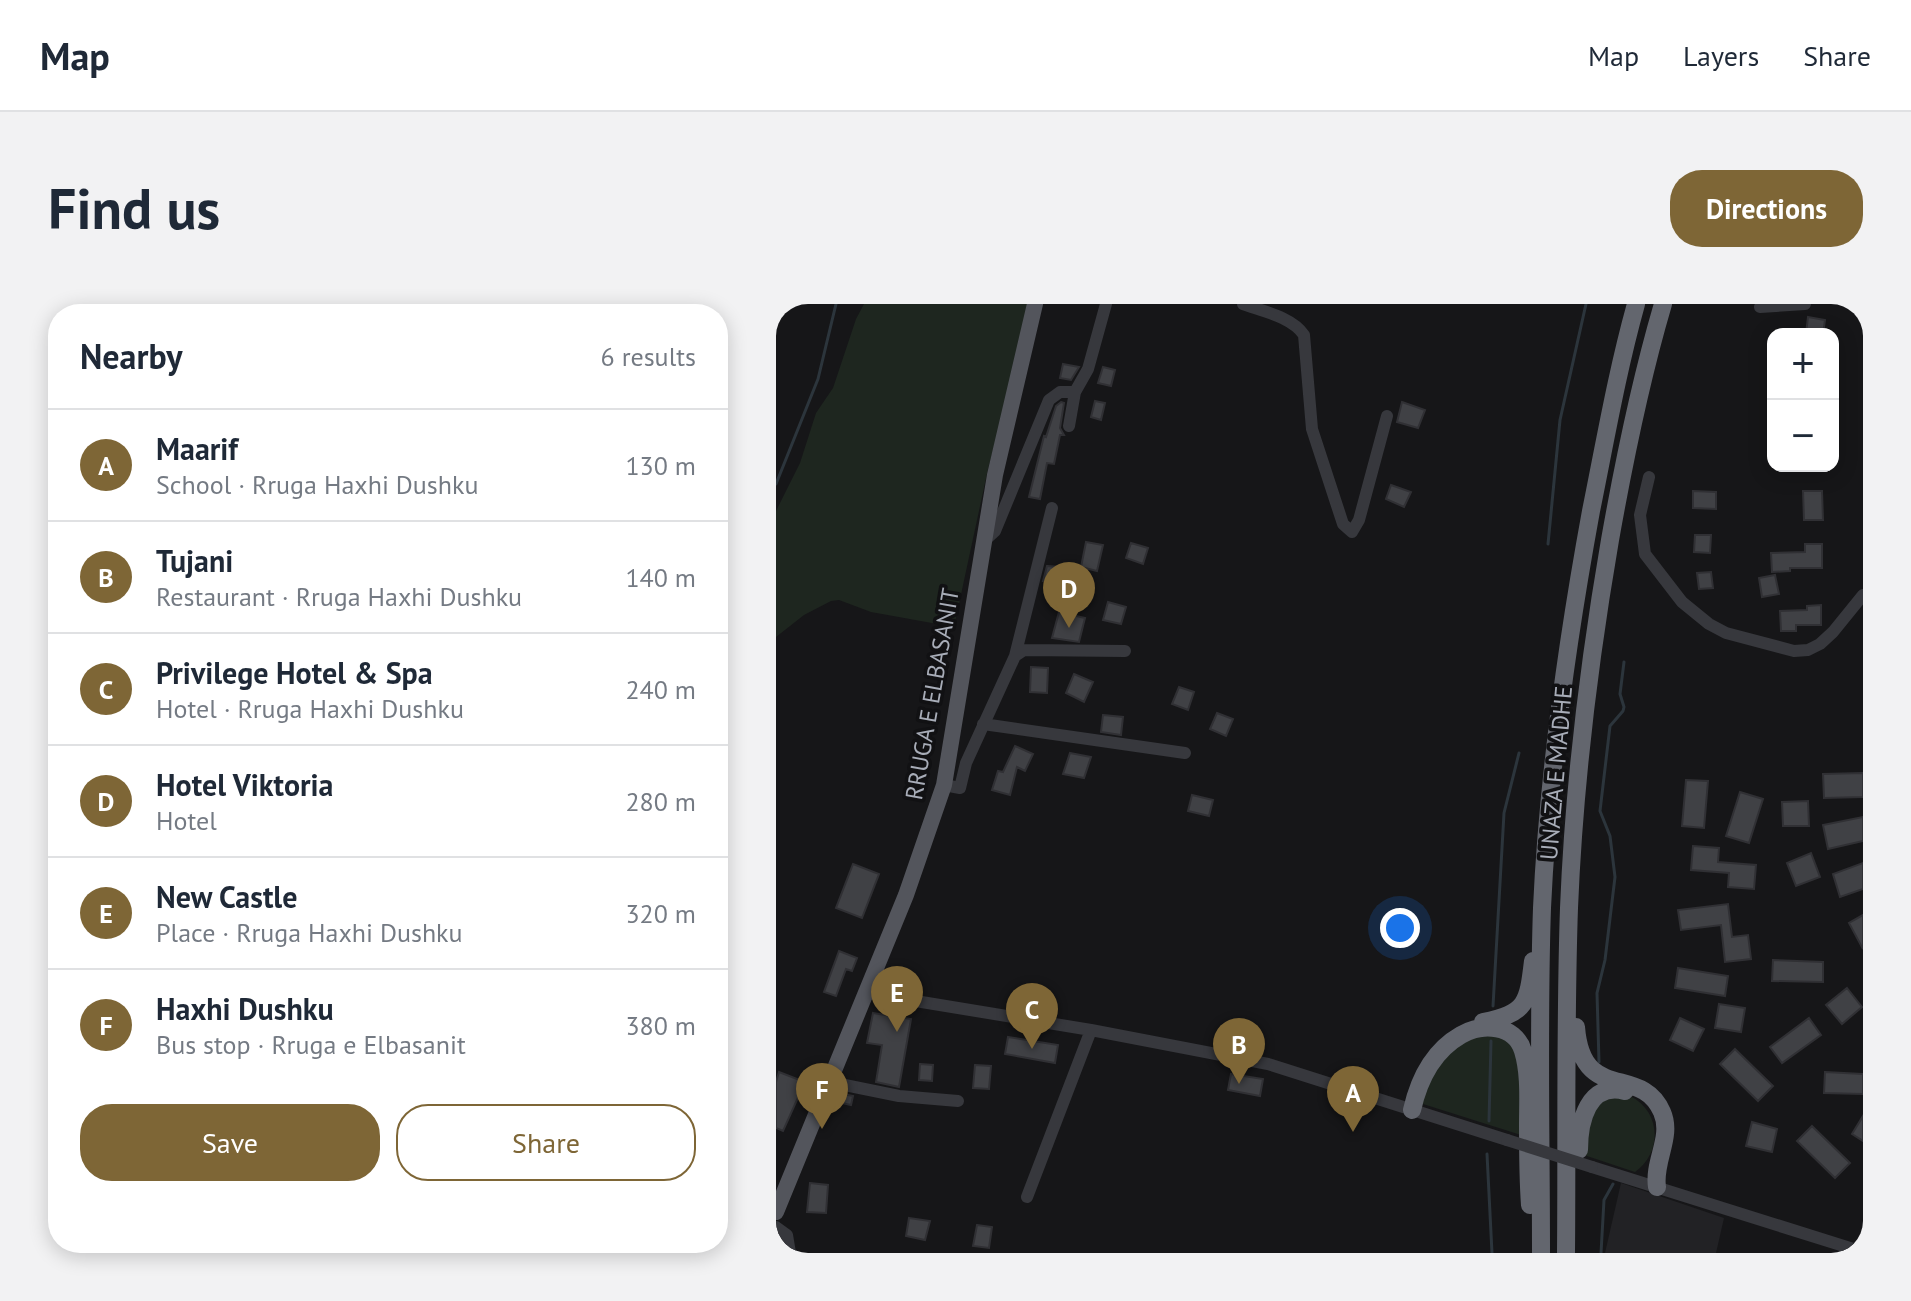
<!DOCTYPE html>
<meta charset="utf-8">
<style>
:root{--surface:#fff;--page:#f2f2f3;--text:#1f2937;--muted:#747a83;--line:#e0e1e3;--accent:#7e6636}
body{margin:0;font-family:"PT Sans",sans-serif;background:var(--page);color:var(--text)}
.controls{position:absolute;right:24px;top:24px;display:grid;overflow:hidden;border-radius:16px;box-shadow:0 4px 20px #0003}
.controls button{width:72px;height:72px;display:grid;place-items:center;padding:0;border:0;border-bottom:2px solid var(--line);background:var(--surface);color:var(--text);font:40px sans-serif}
.you{position:absolute;left:624px;top:624px;width:28px;height:28px;margin:-20px;border:6px solid #fff;border-radius:50%;background:#1a73e8;box-shadow:0 0 0 12px #1a73e833}
.badge{display:grid;place-items:center;width:52px;height:52px;border-radius:50%;background:var(--accent);color:#fff;font-size:26px;font-weight:700}
.pin{position:absolute;translate:-50% -66px;filter:drop-shadow(0 2px 4px #0008)}
.pin::after{content:'';position:absolute;top:42px;width:28px;height:24px;background:inherit;clip-path:polygon(0 0,100% 0,50% 100%)}
.list{margin:0;padding:0;list-style:none}
h2{display:flex;justify-content:space-between;align-items:center;height:104px;margin:0;padding:0 32px;font-size:34px}
h2 small{font-size:26px;font-weight:400;color:var(--muted)}
.list li{display:grid;grid-template-columns:52px 1fr auto;gap:24px;align-items:center;box-sizing:border-box;height:112px;padding:0 32px;border-top:2px solid var(--line)}
.list b{display:block;font-size:30px;white-space:nowrap}
.list p{margin:0;font-size:26px;white-space:nowrap;color:var(--muted)}
.list em{font-size:26px;font-style:normal;color:var(--muted)}
.actions{display:flex;gap:16px;padding:24px 32px}
.actions a{flex:1;padding:18px 0;border:2px solid var(--accent);border-radius:32px;text-align:center;font-size:28px;color:var(--accent)}
.actions .main{background:var(--accent);color:#fff}
.map{position:relative;flex:none;width:1087px;height:949px;overflow:hidden;border-radius:32px}
header{display:flex;align-items:center;gap:48px;box-sizing:border-box;height:112px;padding:0 40px;background:var(--surface);border-bottom:2px solid var(--line)}
header strong{font-size:38px}
nav{display:flex;gap:44px;margin-inline-start:auto;font-size:28px}
.intro{display:flex;align-items:center;justify-content:space-between;box-sizing:border-box;height:192px;padding:0 48px}
h1{margin:0;font-size:56px}
.button{padding:20px 36px;border-radius:32px;background:var(--accent);color:#fff;font-size:28px;font-weight:700}
main{display:flex;gap:48px;padding:0 48px}
aside{flex:1;background:var(--surface);border-radius:32px;box-shadow:0 4px 20px #0003}
.map>svg:first-child{display:block}
.built{fill:#222225}
.green{fill:#1e261f}
.lines{fill:none;stroke-linecap:round;stroke-linejoin:round}
.stream{stroke:#2c353c;stroke-width:3}
.building{fill:#404145;stroke:#303034;stroke-width:2}
.minor{stroke:#37383d;stroke-width:12}
.major{stroke:#53555c;stroke-width:16}
.highway{stroke:#63666e;stroke-width:18}
.minor-bridge{stroke:#37383d;stroke-width:12}
.labels{text-anchor:middle;dominant-baseline:central;stroke-width:7;stroke-linejoin:round;paint-order:stroke}
.street-label{font-size:24px;fill:#a8adb8;stroke:#111113}
</style>
<header>
<strong>Map</strong>
<nav><a>Map</a><a>Layers</a><a>Share</a></nav>
</header>
<div class="intro"><h1>Find us</h1><a class="button">Directions</a></div>
<main>
<aside>
<h2>Nearby<small>6 results</small></h2>
<ul class="list">
<li><span class="badge">A</span><div><b>Maarif</b><p>School · Rruga Haxhi Dushku</p></div><em>130 m</em></li>
<li><span class="badge">B</span><div><b>Tujani</b><p>Restaurant · Rruga Haxhi Dushku</p></div><em>140 m</em></li>
<li><span class="badge">C</span><div><b>Privilege Hotel &amp; Spa</b><p>Hotel · Rruga Haxhi Dushku</p></div><em>240 m</em></li>
<li><span class="badge">D</span><div><b>Hotel Viktoria</b><p>Hotel</p></div><em>280 m</em></li>
<li><span class="badge">E</span><div><b>New Castle</b><p>Place · Rruga Haxhi Dushku</p></div><em>320 m</em></li>
<li><span class="badge">F</span><div><b>Haxhi Dushku</b><p>Bus stop · Rruga e Elbasanit</p></div><em>380 m</em></li>
</ul>
<div class="actions"><a class="main">Save</a><a>Share</a></div>
</aside>
<div class="map">
<svg width="1087" height="949" viewBox="0 0 1087 949">
<rect width="100%" height="100%" fill="#161618"/>
<!-- built -->
<path class="built" d="M 845,879 L 948,914 L 940,949 L 829,949 Z"/>
<!-- green -->
<path class="green" d="M 88,0 L 256,0 L 212,165 L 178,323 L 95,308 L 63,296 L 55,297 L 28,311 L 0,333 L 0,207 L 24,159 L 40,109 L 57,84 L 80,15 Z
M 725,730 L 742,747 L 745,831 L 647,800 L 648,780 L 685,736 Z
M 854,792 C 885,807 887,848 859,868 L 808,851 L 809,824 L 822,796 Z"/>
<g class="lines">
<!-- stream -->
<path class="stream" d="M 0,180 L 42,75 L 60,0
M 772,240 L 784,116 L 810,0
M 717,702 L 728,509 L 743,449
M 823,758 L 821,689 L 829,656 L 839,573 L 834,532 L 824,507 L 834,422 L 847,407 L 848,403 L 844,390 L 848,358
M 713,817 L 715,737
M 711,850 L 716,949
M 825,949 L 828,896 L 837,880"/>
</g>
<!-- building -->
<path class="building" d="M 1032,13 L 1049,16 L 1047,30 L 1030,30 Z
M 287,60 L 303,63 L 295,76 L 284,74 Z
M 327,63 L 339,66 L 335,82 L 322,79 Z
M 319,97 L 329,99 L 325,116 L 315,113 Z
M 285,98 L 288,99 L 284,124 L 288,131 L 284,131 L 278,160 L 271,159 L 264,195 L 253,193 L 268,132 L 270,133 L 280,102 Z
M 626,98 L 649,106 L 642,124 L 621,118 Z
M 615,181 L 635,188 L 628,203 L 610,195 Z
M 917,187 L 940,188 L 940,205 L 917,204 Z
M 1027,187 L 1046,187 L 1047,216 L 1028,216 Z
M 919,231 L 935,231 L 934,249 L 918,248 Z
M 310,238 L 327,241 L 321,267 L 305,263 Z
M 355,239 L 372,244 L 367,260 L 350,254 Z
M 1029,240 L 1046,240 L 1046,264 L 1014,264 L 1014,267 L 996,268 L 995,249 L 1029,248 Z
M 271,262 L 285,263 L 282,278 L 267,277 Z
M 935,268 L 937,284 L 923,285 L 921,269 Z
M 999,271 L 1003,290 L 986,293 L 983,274 Z
M 332,298 L 350,303 L 345,320 L 327,316 Z
M 1045,301 L 1045,321 L 1020,321 L 1020,327 L 1005,327 L 1004,307 L 1031,306 L 1031,302 Z
M 283,308 L 309,314 L 303,338 L 276,334 Z
M 255,363 L 272,364 L 271,389 L 254,388 Z
M 298,370 L 317,378 L 308,398 L 290,389 Z
M 403,383 L 418,388 L 412,406 L 396,400 Z
M 441,409 L 457,415 L 450,432 L 434,425 Z
M 327,411 L 347,413 L 345,431 L 325,428 Z
M 239,442 L 257,450 L 249,467 L 241,463 L 234,491 L 216,486 L 222,467 L 227,468 Z
M 294,449 L 315,453 L 308,474 L 287,470 Z
M 1087,469 L 1087,493 L 1048,494 L 1047,470 Z
M 910,476 L 932,477 L 928,524 L 906,522 Z
M 964,488 L 987,495 L 973,539 L 950,532 Z
M 416,491 L 437,496 L 433,512 L 412,507 Z
M 1032,497 L 1033,522 L 1007,522 L 1006,498 Z
M 1087,513 L 1087,537 L 1052,545 L 1047,521 Z
M 917,542 L 943,544 L 942,558 L 980,561 L 978,585 L 952,583 L 953,569 L 915,566 Z
M 1035,549 L 1044,573 L 1020,582 L 1011,559 Z
M 1087,559 L 1087,585 L 1064,593 L 1057,570 Z
M 77,560 L 103,570 L 86,614 L 60,604 Z
M 952,600 L 956,633 L 972,631 L 975,655 L 949,658 L 945,621 L 905,626 L 902,606 Z
M 1087,611 L 1087,645 L 1073,619 Z
M 63,647 L 81,654 L 76,667 L 70,665 L 60,692 L 48,688 Z
M 997,656 L 1047,658 L 1047,678 L 996,677 Z
M 902,664 L 952,672 L 949,692 L 899,684 Z
M 1071,684 L 1086,703 L 1066,720 L 1050,701 Z
M 943,700 L 969,704 L 965,728 L 939,724 Z
M 97,709 L 135,715 L 123,783 L 100,778 L 106,741 L 91,739 Z
M 904,714 L 928,725 L 917,747 L 894,736 Z
M 1033,714 L 1045,731 L 1006,759 L 994,743 Z
M 232,733 L 282,741 L 279,759 L 229,750 Z
M 959,745 L 997,782 L 982,797 L 944,760 Z
M 144,760 L 157,761 L 156,777 L 143,776 Z
M 199,761 L 215,762 L 213,785 L 197,784 Z
M 3,768 L 29,778 L 7,827 L 0,824 L 0,778 Z
M 1049,768 L 1087,770 L 1087,790 L 1048,789 Z
M 455,770 L 487,775 L 484,792 L 452,786 Z
M 63,789 L 77,792 L 75,801 L 61,798 Z
M 1087,812 L 1087,837 L 1076,830 Z
M 976,818 L 1001,825 L 996,848 L 970,842 Z
M 1036,822 L 1074,859 L 1059,874 L 1021,837 Z
M 34,879 L 52,881 L 50,909 L 31,908 Z
M 133,914 L 154,917 L 149,936 L 130,932 Z
M 201,921 L 216,923 L 213,944 L 197,942 Z"/>
<g class="lines">
<!-- minor -->
<path class="minor" d="M 467,0 C 486,7 516,13 528,31 L 536,125 L 567,220 L 576,228 L 583,216 L 611,112
M 984,3 L 1029,0
M 293,122 L 299,88 L 312,65 L 330,0
M 873,173 L 864,211 L 869,250 L 906,298 L 933,320 L 950,329 L 1018,347 L 1032,346 L 1044,340 L 1057,328 L 1087,291
M 208,237 L 219,227 L 273,96 L 284,88 L 299,88
M 239,352 L 276,204
M 207,420 L 409,449
M 168,481 L 184,484 L 190,459 L 239,352 L 248,346 L 349,347
M 91,689 L 315,726 L 492,760 L 731,836
M 54,778 L 123,792 L 182,797
M 816,863 L 1087,948
M 251,893 L 315,726
M 0,923 L 11,931 L 14,949"/>
<!-- major -->
<path class="major" d="M 0,908 L 130,591 L 168,481 L 219,171 L 259,0"/>
<!-- highway -->
<path class="highway" d="M 707,718 C 751,709 752,699 757,657
M 800,723 C 806,801 865,759 886,808 C 897,833 877,857 881,883
M 636,806 C 643,775 657,747 685,731 C 706,719 739,720 747,747 C 754,770 752,796 752,821 C 752,847 752,874 754,901
M 803,846 C 803,818 812,777 849,787
M 765,949 C 765,834 762,718 766,604 C 772,471 791,338 815,207 C 829,138 841,68 860,0
M 790,949 C 791,834 789,718 793,604 C 798,480 813,358 834,236 C 848,157 864,78 887,0"/>
<!-- minor-bridge -->
<path class="minor-bridge" d="M 731,836 L 816,863"/>
</g>
<g class="labels">
<!-- street labels -->
<g class="street-label">
<text transform="translate(156 390) rotate(-80)">RRUGA E ELBASANIT</text>
<text transform="translate(780 469) rotate(-85)">UNAZA E MADHE</text>
</g>
</g>
</svg>
<div class="controls">
<button>+</button>
<button>−</button>
</div>
<div class="you"></div>
<div class="pin badge" style="left:577px;top:828px">A</div>
<div class="pin badge" style="left:463px;top:780px">B</div>
<div class="pin badge" style="left:256px;top:745px">C</div>
<div class="pin badge" style="left:293px;top:324px">D</div>
<div class="pin badge" style="left:121px;top:728px">E</div>
<div class="pin badge" style="left:46px;top:825px">F</div>
</div>
</main>
